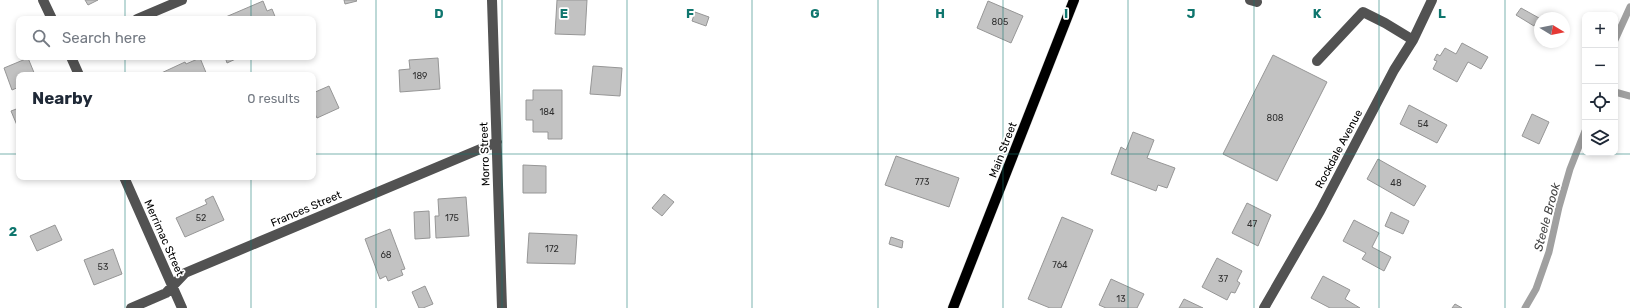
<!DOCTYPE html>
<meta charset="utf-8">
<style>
:root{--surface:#fff;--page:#f6f6f7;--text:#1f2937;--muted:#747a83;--line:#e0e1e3}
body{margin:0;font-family:Rubik,sans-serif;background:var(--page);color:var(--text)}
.controls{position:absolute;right:12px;top:12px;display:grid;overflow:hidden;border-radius:8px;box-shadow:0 2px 6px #0003}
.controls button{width:36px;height:36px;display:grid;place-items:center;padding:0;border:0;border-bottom:1px solid var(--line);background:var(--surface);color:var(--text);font:20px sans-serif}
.compass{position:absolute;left:1534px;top:12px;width:36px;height:36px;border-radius:50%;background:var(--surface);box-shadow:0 2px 6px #0003;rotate:100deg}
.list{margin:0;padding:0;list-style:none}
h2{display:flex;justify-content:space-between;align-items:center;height:52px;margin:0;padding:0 16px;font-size:17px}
h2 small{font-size:13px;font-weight:400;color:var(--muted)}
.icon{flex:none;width:22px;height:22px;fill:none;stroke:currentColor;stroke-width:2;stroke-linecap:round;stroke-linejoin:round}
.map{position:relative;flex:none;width:1630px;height:308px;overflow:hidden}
.search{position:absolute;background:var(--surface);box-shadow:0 2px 6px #0003;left:16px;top:16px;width:300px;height:44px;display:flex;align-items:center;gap:10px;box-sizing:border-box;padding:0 14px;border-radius:8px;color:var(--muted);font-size:15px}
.panel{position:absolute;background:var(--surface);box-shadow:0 2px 6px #0003;left:16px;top:72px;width:300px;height:108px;border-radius:8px}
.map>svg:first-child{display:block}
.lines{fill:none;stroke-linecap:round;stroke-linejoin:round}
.stream{stroke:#a0a0a0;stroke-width:7}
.building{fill:#c2c2c2;stroke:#969696}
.major-casing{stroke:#dbdbdb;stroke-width:11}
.minor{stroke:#525252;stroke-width:10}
.major{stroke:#000;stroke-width:10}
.grid{fill:none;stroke:#0f766e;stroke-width:1;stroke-opacity:0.55}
.labels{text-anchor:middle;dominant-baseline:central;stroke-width:3.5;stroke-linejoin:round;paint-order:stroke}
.number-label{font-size:9px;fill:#303030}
.street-label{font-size:11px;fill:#000;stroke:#fff}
.water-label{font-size:12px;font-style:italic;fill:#414141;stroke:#fff}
.grid-label{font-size:13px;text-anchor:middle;font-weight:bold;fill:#0f766e;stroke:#fff;stroke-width:3.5;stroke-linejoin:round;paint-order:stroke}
</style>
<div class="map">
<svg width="1630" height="308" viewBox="0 0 1630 308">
<rect width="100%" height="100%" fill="#fff"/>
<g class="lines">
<!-- stream -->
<path class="stream" d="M 1615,40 L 1630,7
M 1615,92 L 1630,96
M 1525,308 L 1536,289 L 1549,252 L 1559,207 L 1570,169 L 1585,131"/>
</g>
<!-- building -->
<path class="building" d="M 85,0 L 98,0 L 88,5 Z
M 344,0 L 356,0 L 357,1 L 345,4 Z
M 557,0 L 587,0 L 585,35 L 555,34 Z
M 263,1 L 267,11 L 272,9 L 276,19 L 221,19 Z
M 988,1 L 1023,16 L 1011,43 L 977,28 Z
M 1521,8 L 1539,18 L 1534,26 L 1516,15 Z
M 695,12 L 709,17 L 706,26 L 692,21 Z
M 1462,43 L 1488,57 L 1481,69 L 1468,62 L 1457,82 L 1433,69 L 1437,61 L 1434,60 L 1437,54 L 1440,56 L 1445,48 L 1456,54 Z
M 1273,55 L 1327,82 L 1277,181 L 1223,154 Z
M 225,57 L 240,57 L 227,63 Z
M 28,58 L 35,75 L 19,75 L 19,87 L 12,90 L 4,68 Z
M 200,58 L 207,75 L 157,75 L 185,62 L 186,64 Z
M 438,58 L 440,89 L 400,92 L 399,70 L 410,69 L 409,60 Z
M 593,66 L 622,68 L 620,96 L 590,94 Z
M 329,86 L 339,108 L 317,118 L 313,110 L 313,93 Z
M 533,90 L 562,90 L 562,139 L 548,139 L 548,132 L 533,132 L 533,120 L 526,120 L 526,100 L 533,100 Z
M 1409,105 L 1447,125 L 1437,143 L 1400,124 Z
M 19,108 L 19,130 L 11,111 Z
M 1532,114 L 1549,122 L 1539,144 L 1522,136 Z
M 1133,132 L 1154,140 L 1147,158 L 1175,168 L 1167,188 L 1158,185 L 1156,191 L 1111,174 L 1121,147 L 1126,150 Z
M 896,156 L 959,178 L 949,207 L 885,185 Z
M 1378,159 L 1426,186 L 1414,206 L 1367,179 Z
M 523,165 L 546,166 L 546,193 L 523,193 Z
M 664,194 L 674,202 L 662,216 L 652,208 Z
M 213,196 L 224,220 L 185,237 L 176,218 L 207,204 L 205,200 Z
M 466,197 L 469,236 L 436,238 L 435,216 L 439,216 L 438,199 Z
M 1247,203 L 1271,215 L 1258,246 L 1232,233 Z
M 429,211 L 430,238 L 415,239 L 414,212 Z
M 1391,212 L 1409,221 L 1403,234 L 1385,226 Z
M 1062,217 L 1093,230 L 1061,308 L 1050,308 L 1028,299 Z
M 1354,220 L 1379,233 L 1372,247 L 1391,257 L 1384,271 L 1362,259 L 1366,253 L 1343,241 Z
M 55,225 L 62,240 L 37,251 L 30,236 Z
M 390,229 L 405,269 L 401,270 L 403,275 L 388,281 L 386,276 L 380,279 L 365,239 Z
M 529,233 L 577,235 L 575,264 L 527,263 Z
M 891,237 L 903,241 L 902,248 L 889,244 Z
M 113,249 L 122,274 L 94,285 L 84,260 Z
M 1217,258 L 1242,271 L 1237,281 L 1240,283 L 1235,293 L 1231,292 L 1227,300 L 1202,287 Z
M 1323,276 L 1350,290 L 1345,299 L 1360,308 L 1330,308 L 1311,298 Z
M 1111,279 L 1144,294 L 1137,308 L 1106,308 L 1099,305 Z
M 425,286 L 433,304 L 423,308 L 419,308 L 412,292 Z
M 1184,299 L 1203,308 L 1179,308 Z
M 1455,304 L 1462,308 L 1452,308 Z"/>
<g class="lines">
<!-- major casing -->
<g class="major-casing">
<path id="major" d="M 953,308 L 1074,0"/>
</g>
<!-- minor -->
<path class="minor" d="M 43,0 L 52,19
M 492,0 L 502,308
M 1250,0 L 1257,2
M 137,19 L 182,0
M 71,57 L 79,75
M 1317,61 L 1363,12 L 1385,23 L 1413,40
M 124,177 L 182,308
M 131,308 L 166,293 L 185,273 L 497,142
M 1264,308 L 1320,211 L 1394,70 L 1413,40 L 1432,0"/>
<!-- major -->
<use href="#major" class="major"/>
</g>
<!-- grid -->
<path class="grid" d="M 125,0 L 125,19M 251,0 L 251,19M 376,0 L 376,308M 502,0 L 502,308M 627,0 L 627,308M 752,0 L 752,308M 878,0 L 878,308M 1003,0 L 1003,308M 1128,0 L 1128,308M 1254,0 L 1254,308M 1379,0 L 1379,308M 1505,0 L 1505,308M 125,57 L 125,75M 251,57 L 251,75M 0,154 L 19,154M 313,154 L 1630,154M 125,177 L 125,308M 251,177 L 251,308"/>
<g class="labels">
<!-- number labels -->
<g class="number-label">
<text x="1000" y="22">805</text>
<text x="420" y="76">189</text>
<text x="547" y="112">184</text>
<text x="1275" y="118">808</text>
<text x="1423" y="124">54</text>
<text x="922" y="182">773</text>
<text x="1396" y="183">48</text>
<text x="201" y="218">52</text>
<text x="452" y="218">175</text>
<text x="1252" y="224">47</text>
<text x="552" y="249">172</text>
<text x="386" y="255">68</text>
<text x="1060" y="265">764</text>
<text x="103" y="267">53</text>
<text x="1223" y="279">37</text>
<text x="1121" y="299">13</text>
</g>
<!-- street labels -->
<g class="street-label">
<text transform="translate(1339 149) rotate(-62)">Rockdale Avenue</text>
<text transform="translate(1003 150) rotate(-69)">Main Street</text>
<text transform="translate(485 154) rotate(-92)">Morro Street</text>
<text transform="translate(306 209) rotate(-23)">Frances Street</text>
<text transform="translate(164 238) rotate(66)">Merrimac Street</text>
</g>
<!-- water labels -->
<g class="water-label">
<text transform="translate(1547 217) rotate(-75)">Steele Brook</text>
</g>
</g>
<g class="grid-label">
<text x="439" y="18">D</text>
<text x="564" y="18">E</text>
<text x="690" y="18">F</text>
<text x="815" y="18">G</text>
<text x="940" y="18">H</text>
<text x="1066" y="18">I</text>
<text x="1191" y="18">J</text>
<text x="1317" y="18">K</text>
<text x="1442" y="18">L</text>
<text x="13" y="236">2</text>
</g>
</svg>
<div class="controls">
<button>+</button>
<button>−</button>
<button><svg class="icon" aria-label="locate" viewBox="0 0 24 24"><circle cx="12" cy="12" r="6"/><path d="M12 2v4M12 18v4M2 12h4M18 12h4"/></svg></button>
<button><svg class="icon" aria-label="layers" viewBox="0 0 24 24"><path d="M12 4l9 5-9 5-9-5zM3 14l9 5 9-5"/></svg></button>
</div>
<svg class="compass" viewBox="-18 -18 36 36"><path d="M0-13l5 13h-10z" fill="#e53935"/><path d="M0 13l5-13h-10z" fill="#747a83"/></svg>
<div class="search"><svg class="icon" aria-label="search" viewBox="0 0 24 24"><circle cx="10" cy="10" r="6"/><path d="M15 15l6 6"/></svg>Search here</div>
<section class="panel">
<h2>Nearby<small>0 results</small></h2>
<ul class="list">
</ul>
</section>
</div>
